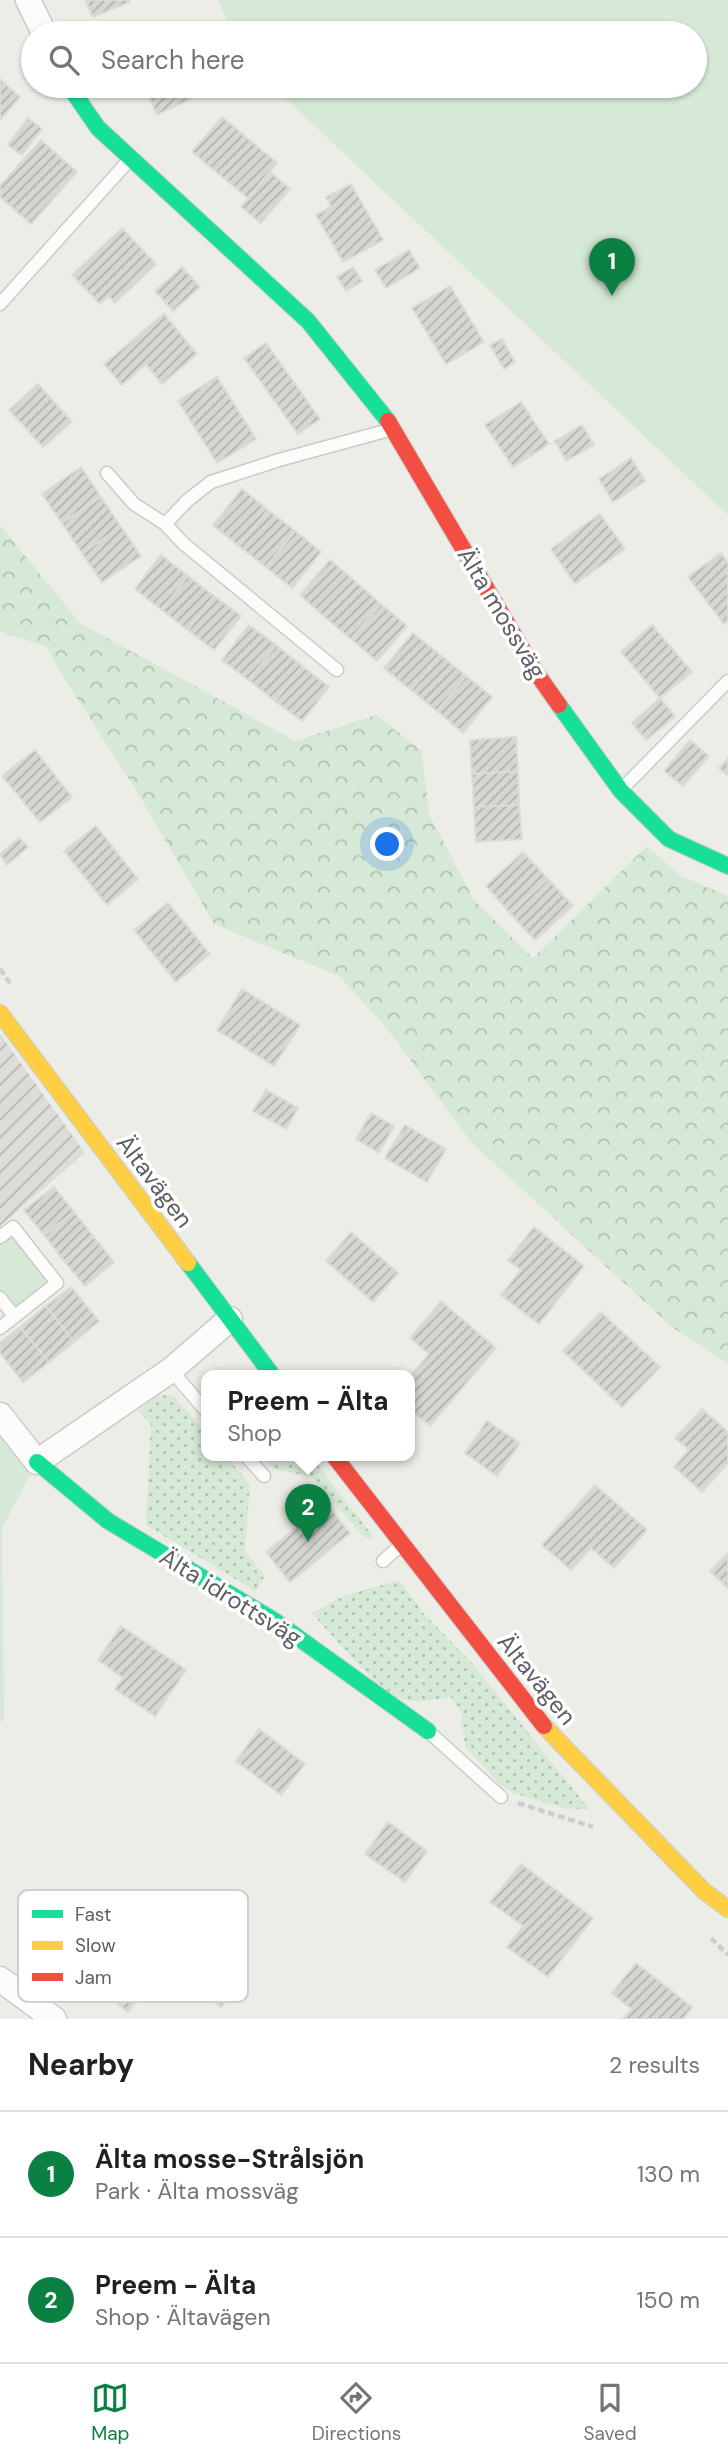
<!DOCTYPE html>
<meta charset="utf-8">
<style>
:root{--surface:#fff;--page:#f6f6f6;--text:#202124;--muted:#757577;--line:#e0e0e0;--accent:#0b8043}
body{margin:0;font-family:"DM Sans",sans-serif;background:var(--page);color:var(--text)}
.you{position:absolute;left:388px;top:845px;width:24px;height:24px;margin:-18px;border:5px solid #fff;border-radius:50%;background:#1a73e8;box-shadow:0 0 0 10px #1a73e833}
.badge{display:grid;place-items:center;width:46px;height:46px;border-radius:50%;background:var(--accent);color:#fff;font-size:23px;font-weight:700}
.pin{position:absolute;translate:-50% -58px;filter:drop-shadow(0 2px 4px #0008)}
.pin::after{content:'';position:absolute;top:37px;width:24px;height:21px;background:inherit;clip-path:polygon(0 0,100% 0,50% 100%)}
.popup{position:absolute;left:201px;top:1370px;width:214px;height:91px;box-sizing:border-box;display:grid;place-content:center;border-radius:14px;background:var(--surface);filter:drop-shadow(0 2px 5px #0005);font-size:23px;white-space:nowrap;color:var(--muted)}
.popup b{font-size:26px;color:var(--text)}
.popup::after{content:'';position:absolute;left:50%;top:100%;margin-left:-14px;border:14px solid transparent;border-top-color:var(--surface)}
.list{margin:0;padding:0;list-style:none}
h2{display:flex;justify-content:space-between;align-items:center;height:91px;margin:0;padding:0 28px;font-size:30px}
h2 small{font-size:23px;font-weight:400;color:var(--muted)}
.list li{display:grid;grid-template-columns:46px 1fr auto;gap:21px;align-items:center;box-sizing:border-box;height:126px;padding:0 28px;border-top:2px solid var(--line)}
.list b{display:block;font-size:26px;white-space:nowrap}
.list p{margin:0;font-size:23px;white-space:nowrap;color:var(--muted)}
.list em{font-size:23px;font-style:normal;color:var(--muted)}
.icon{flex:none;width:38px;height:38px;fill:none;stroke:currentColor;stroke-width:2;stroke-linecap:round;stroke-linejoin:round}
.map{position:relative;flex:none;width:728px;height:2019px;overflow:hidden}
.search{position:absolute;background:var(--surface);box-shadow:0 2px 5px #0004;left:21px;right:21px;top:21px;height:77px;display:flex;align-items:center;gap:18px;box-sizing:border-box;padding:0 24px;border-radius:38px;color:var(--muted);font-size:26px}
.sheet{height:343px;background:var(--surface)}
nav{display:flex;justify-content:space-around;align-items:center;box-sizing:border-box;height:98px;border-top:2px solid var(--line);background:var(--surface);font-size:19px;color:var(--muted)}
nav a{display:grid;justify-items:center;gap:4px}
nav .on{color:var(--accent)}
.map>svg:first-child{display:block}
.industrial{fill:url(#industrial-furrows)}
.grass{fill:url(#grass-dots)}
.forest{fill:url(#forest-crowns)}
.park{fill:#d6e9d7}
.building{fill:url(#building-hatch);stroke:#dcdcd6;stroke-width:2}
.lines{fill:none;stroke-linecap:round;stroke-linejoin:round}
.lane-casing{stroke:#cacbc9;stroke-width:15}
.street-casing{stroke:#cacbc9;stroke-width:27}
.fast-casing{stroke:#cacac9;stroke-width:18}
.slow-casing{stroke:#cacac9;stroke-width:18}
.jam-casing{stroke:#cacac9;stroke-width:18}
.path{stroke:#cbcfcd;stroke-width:4.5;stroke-dasharray:7 3.5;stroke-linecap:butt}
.lane{stroke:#fcfcfb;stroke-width:12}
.street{stroke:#fcfcfb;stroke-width:24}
.fast{stroke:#16e098;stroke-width:16}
.slow{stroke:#ffcf43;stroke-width:16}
.jam{stroke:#f24e42;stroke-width:16}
.labels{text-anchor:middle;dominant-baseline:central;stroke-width:7;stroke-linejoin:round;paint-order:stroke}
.street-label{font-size:24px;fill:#5d5f65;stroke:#fff}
.key{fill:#fff;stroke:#cecfd1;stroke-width:2}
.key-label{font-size:19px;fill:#5d5f65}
</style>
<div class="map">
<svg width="728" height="2019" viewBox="0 0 728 2019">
<defs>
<pattern id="industrial-furrows" width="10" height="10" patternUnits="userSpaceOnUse" patternTransform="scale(1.75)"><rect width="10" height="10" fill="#dddcd8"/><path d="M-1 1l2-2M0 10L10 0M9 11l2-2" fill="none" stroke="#b6b6b3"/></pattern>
<pattern id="grass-dots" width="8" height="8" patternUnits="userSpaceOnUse" patternTransform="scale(1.75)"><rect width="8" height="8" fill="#d6e9d7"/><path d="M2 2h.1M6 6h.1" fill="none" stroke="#b1c0b2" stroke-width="1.8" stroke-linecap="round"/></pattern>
<pattern id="forest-crowns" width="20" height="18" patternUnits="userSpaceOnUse" patternTransform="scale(1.75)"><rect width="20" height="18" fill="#d6e9d7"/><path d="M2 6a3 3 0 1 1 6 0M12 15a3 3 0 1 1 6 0" fill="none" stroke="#b1c0b2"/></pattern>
<pattern id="building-hatch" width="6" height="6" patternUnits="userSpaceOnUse" patternTransform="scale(1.75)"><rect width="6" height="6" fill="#d6d6d2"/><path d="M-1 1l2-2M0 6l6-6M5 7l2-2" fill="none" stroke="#b1b1ae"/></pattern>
</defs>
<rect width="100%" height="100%" fill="#edede7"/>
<!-- industrial -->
<path class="industrial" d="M 0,1034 L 85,1153 L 0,1226 Z"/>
<!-- grass -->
<path class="grass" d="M 165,1395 L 174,1396 L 206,1433 L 206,1456 L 226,1456 L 250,1485 L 245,1551 L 265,1576 L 255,1591 L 146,1525 L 151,1424 L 138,1411 L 153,1398 Z
M 264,1456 L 311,1456 L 373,1536 L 372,1540 L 363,1536 L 312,1477 L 274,1469 Z
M 399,1580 L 424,1614 L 473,1664 L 590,1810 L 564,1808 L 513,1793 L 502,1786 L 466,1748 L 461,1725 L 462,1713 L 451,1697 C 436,1699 417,1704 402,1699 C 380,1693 329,1632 312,1613 L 343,1596 Z"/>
<!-- forest -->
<path class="forest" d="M 0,525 L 80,623 L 295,741 L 376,715 L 421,750 L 430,816 L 474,900 L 533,958 L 647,846 L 681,876 L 728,896 L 728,1364 L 672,1327 L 472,1143 L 385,1026 L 339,976 L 214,924 L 136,790 L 60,672 L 47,647 L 4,633 L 0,630 Z"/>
<!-- park -->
<path class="park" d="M 218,0 L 728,0 L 728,515 L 272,86 L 695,86 L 695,33 L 232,33 Z
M 12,1232 L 51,1283 L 15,1311 L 0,1292 L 0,1242 Z
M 0,1416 L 37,1462 L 2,1528 L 4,1719 L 0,1723 Z"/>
<!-- building -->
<path class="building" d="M 85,0 L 129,0 L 130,2 L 93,17 Z
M 0,79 L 20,97 L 0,120 Z
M 144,86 L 192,86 L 197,96 L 157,115 Z
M 222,117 L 277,163 L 248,198 L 192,152 Z
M 28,118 L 42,129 L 22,155 L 8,145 Z
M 41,140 L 77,172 L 31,224 L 0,197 L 0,186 Z
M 270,172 L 290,189 L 261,223 L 241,207 Z
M 351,184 L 383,240 L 343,262 L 316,215 L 331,207 L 326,197 Z
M 122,228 L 156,264 L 115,303 L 109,296 L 100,304 L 72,275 Z
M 409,250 L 420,268 L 386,288 L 375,270 Z
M 182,267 L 200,287 L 173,311 L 155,291 Z
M 353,267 L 362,281 L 346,291 L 337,277 Z
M 450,286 L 484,342 L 446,364 L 412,308 Z
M 164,314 L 197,354 L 162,384 L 146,364 L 122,385 L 104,364 Z
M 502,339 L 515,362 L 504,369 L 490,345 Z
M 266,343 L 320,419 L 298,434 L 244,358 Z
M 217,377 L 256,439 L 217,463 L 178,401 Z
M 38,384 L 72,422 L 43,447 L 9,410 Z
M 521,402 L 549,444 L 513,467 L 485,425 Z
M 582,425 L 594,445 L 566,461 L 555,441 Z
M 631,458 L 645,481 L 613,502 L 599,479 Z
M 81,467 L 101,497 L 62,523 L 42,494 Z
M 242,489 L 268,510 L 239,546 L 213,525 Z
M 101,497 L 121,527 L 82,553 L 62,523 Z
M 268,510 L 295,531 L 266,567 L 239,546 Z
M 600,514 L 625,549 L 575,584 L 551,549 Z
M 121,527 L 141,556 L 102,582 L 82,553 Z
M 295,531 L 321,552 L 292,588 L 266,567 Z
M 721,553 L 728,562 L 728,621 L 724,624 L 688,577 Z
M 161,555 L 188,576 L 162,610 L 135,589 Z
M 330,560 L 356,582 L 325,617 L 300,595 Z
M 188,576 L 214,596 L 188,630 L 162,610 Z
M 356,582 L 381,604 L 351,639 L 325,617 Z
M 214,596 L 241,616 L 214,650 L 188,630 Z
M 381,604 L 407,626 L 377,661 L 351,639 Z
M 249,625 L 276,645 L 249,680 L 222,660 Z
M 652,625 L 692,672 L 660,698 L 621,652 Z
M 413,633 L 440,655 L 411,690 L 384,668 Z
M 276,645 L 302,666 L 275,701 L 249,680 Z
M 440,655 L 466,676 L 437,711 L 411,690 Z
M 302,666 L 329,687 L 302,721 L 275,701 Z
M 466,676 L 492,697 L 463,733 L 437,711 Z
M 660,698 L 675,716 L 646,740 L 632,723 Z
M 516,737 L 518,771 L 472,774 L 470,740 Z
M 690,740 L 709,756 L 683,786 L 664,771 Z
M 35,750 L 72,797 L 40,822 L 2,776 Z
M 728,758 L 728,776 L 719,768 Z
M 518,771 L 519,805 L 474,807 L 472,774 Z
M 519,805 L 522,839 L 476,842 L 474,807 Z
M 96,826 L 138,879 L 107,905 L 64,851 Z
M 19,838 L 28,847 L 7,865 L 0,854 Z
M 523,852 L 548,879 L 510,913 L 486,886 Z
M 548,879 L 573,906 L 535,940 L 510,913 Z
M 168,903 L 210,954 L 176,982 L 134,930 Z
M 242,989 L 300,1025 L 274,1066 L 217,1030 Z
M 266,1090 L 298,1108 L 286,1129 L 253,1111 Z
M 371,1113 L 394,1126 L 379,1153 L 356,1139 Z
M 405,1125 L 446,1149 L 427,1182 L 385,1158 Z
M 54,1187 L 74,1212 L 44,1235 L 24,1210 Z
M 74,1212 L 94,1237 L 64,1261 L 44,1235 Z
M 534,1227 L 584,1266 L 539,1324 L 501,1295 L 521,1270 L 508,1260 Z
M 351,1232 L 398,1273 L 373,1302 L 326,1261 Z
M 94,1237 L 114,1262 L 85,1286 L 64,1261 Z
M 71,1287 L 99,1321 L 74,1342 L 46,1306 Z
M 441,1301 L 496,1348 L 430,1426 L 410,1409 L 410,1376 L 429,1354 L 410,1338 Z
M 46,1306 L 74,1342 L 49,1362 L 20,1327 Z
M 601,1312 L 660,1367 L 622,1407 L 563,1351 Z
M 20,1327 L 49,1362 L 23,1382 L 0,1353 L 0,1343 Z
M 702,1409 L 728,1432 L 728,1463 L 702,1492 L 674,1467 L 689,1450 L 675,1438 Z
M 487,1421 L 520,1443 L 497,1476 L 465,1453 Z
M 595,1485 L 647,1530 L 614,1568 L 591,1548 L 571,1570 L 542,1545 Z
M 326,1503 L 350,1533 L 290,1582 L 266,1552 Z
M 728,1553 L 728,1588 L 710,1571 Z
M 121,1626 L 186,1670 L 155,1716 L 115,1689 L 123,1678 L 98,1660 Z
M 259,1729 L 305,1764 L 281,1795 L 236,1761 Z
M 388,1822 L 427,1851 L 405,1882 L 365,1854 Z
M 521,1864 L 593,1918 L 548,1977 L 507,1947 L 523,1926 L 490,1902 Z
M 196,1930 L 211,1942 L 218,1933 L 246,1955 L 238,1965 L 248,1973 L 221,2007 L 168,1966 Z
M 127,1959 L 153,1982 L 128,2012 L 101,1990 Z
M 636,1963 L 692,2007 L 683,2019 L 623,2019 L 631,2009 L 612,1993 Z"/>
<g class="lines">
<!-- lane casing -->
<g class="lane-casing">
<path id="lane" d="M 0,304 L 131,158
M 107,473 L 134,504 L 165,524 L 184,544 L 337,670
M 165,524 L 188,500 L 211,482 L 279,460 L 389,430
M 623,788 L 728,681
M 0,1237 L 13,1227 L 57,1283 L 0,1328
M 0,1298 L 14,1316
M 171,1370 L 206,1411
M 246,1456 L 264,1476
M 383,1561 L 401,1545
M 429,1732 L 501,1797"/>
</g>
<!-- street casing -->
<g class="street-casing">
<path id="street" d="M 28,0 L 44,33
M 0,1415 L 37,1462 L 171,1370 L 230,1319
M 0,1979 L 54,2019"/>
</g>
<!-- fast casing -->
<g class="fast-casing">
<path id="fast" d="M 69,86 L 98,128 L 308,321 L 388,421
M 559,705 L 621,791 L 669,839 L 728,866
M 188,1263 L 273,1376
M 37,1462 L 108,1521 L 275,1621 L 428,1731"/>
</g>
<!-- slow casing -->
<g class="slow-casing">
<path id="slow" d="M 0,1013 L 188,1263
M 544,1726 L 704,1891 L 728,1909"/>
</g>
<!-- jam casing -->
<g class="jam-casing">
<path id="jam" d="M 388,421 L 535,671 L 559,705
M 334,1456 L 544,1726"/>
</g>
<!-- path -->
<path class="path" d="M 0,969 L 10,983
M 518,1803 L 593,1827
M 711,1938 L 728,1955"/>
<!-- lane -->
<use href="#lane" class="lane"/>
<!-- street -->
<use href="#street" class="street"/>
<!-- fast -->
<use href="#fast" class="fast"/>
<!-- slow -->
<use href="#slow" class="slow"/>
<!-- jam -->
<use href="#jam" class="jam"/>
</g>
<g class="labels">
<!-- street labels -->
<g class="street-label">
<text transform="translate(502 613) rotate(59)">Älta mossväg</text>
<text transform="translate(155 1181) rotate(53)">Ältavägen</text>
<text transform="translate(231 1597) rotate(32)">Älta idrottsväg</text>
<text transform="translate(537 1679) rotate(51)">Ältavägen</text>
</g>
</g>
<!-- legend -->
<rect x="18" y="1890" width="230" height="112" rx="10" class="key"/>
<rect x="32" y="1910" width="31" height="8" fill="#16e098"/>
<rect x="32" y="1941" width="31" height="9" fill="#ffcf43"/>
<rect x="32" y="1973" width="31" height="8" fill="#f24e42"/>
<g class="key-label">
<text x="75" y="1921">Fast</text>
<text x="75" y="1952">Slow</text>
<text x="75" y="1984">Jam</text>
</g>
</svg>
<div class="you"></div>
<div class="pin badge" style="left:612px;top:296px">1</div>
<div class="pin badge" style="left:308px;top:1542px">2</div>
<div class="popup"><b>Preem - Älta</b>Shop</div>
<div class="search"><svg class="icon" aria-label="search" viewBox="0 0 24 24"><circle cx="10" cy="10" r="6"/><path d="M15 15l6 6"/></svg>Search here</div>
</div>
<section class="sheet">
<h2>Nearby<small>2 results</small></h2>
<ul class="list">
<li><span class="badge">1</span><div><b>Älta mosse-Strålsjön</b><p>Park · Älta mossväg</p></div><em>130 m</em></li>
<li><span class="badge">2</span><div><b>Preem - Älta</b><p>Shop · Ältavägen</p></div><em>150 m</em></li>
</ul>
</section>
<nav>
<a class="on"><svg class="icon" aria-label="map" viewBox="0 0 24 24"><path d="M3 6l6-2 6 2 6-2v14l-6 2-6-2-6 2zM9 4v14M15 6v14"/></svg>Map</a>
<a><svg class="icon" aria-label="directions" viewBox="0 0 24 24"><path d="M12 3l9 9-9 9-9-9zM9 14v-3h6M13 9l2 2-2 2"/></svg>Directions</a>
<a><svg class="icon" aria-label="saved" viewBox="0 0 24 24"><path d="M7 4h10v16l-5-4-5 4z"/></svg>Saved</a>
</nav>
